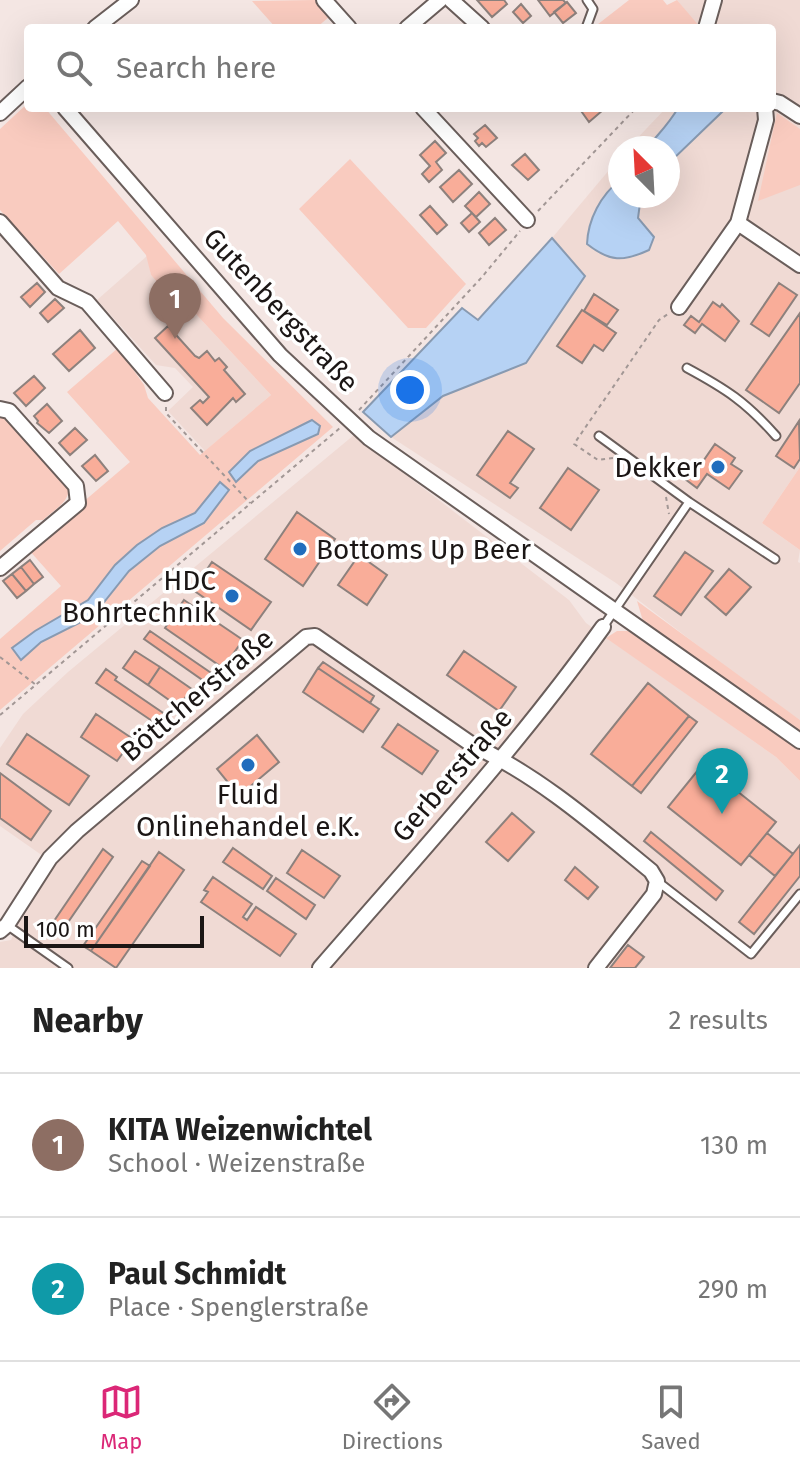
<!DOCTYPE html>
<meta charset="utf-8">
<style>
:root{--surface:#fff;--page:#f2f2f2;--text:#222;--muted:#767676;--line:#e0e0e0;--accent:#db2777}
body{margin:0;font-family:"Fira Sans",sans-serif;background:var(--page);color:var(--text)}
.compass{position:absolute;left:608px;top:136px;width:72px;height:72px;border-radius:50%;background:var(--surface);box-shadow:0 8px 32px #0002;rotate:336deg}
.scale{position:absolute;left:24px;bottom:20px;width:180px;box-sizing:border-box;padding-left:8px;border:4px solid #1b1615;border-top:0;font-size:22px;line-height:28px;white-space:nowrap;color:#1b1615;-webkit-text-stroke:6px #fff;paint-order:stroke}
.you{position:absolute;left:410px;top:390px;width:28px;height:28px;margin:-20px;border:6px solid #fff;border-radius:50%;background:#1a73e8;box-shadow:0 0 0 12px #1a73e833}
.badge{display:grid;place-items:center;width:52px;height:52px;border-radius:50%;background:var(--accent);color:#fff;font-size:26px;font-weight:700}
.pin{position:absolute;translate:-50% -66px;filter:drop-shadow(0 2px 4px #0008)}
.pin::after{content:'';position:absolute;top:42px;width:28px;height:24px;background:inherit;clip-path:polygon(0 0,100% 0,50% 100%)}
.list{margin:0;padding:0;list-style:none}
h2{display:flex;justify-content:space-between;align-items:center;height:104px;margin:0;padding:0 32px;font-size:34px}
h2 small{font-size:26px;font-weight:400;color:var(--muted)}
.list li{display:grid;grid-template-columns:52px 1fr auto;gap:24px;align-items:center;box-sizing:border-box;height:144px;padding:0 32px;border-top:2px solid var(--line)}
.list b{display:block;font-size:30px;white-space:nowrap}
.list p{margin:0;font-size:26px;white-space:nowrap;color:var(--muted)}
.list em{font-size:26px;font-style:normal;color:var(--muted)}
.icon{flex:none;width:44px;height:44px;fill:none;stroke:currentColor;stroke-width:2;stroke-linecap:round;stroke-linejoin:round}
.map{position:relative;flex:none;width:800px;height:968px;overflow:hidden}
.search{position:absolute;background:var(--surface);box-shadow:0 8px 32px #0002;left:24px;right:24px;top:24px;height:88px;display:flex;align-items:center;gap:20px;box-sizing:border-box;padding:0 28px;border-radius:8px;color:var(--muted);font-size:30px}
.sheet{height:392px;background:var(--surface)}
nav{display:flex;justify-content:space-around;align-items:center;box-sizing:border-box;height:112px;border-top:2px solid var(--line);background:var(--surface);font-size:22px;color:var(--muted)}
nav a{display:grid;justify-items:center;gap:4px}
nav .on{color:var(--accent)}
.map>svg:first-child{display:block}
.built{fill:#f0dad4}
.green{fill:#f9cbbf}
.water{fill:#b6d2f4;stroke:#889ab1;stroke-width:2}
.building{fill:#f9ad99;stroke:#8d817d;stroke-width:2}
.lines{fill:none;stroke-linecap:round;stroke-linejoin:round}
.lane-casing{stroke:#6a5e5b;stroke-width:11}
.street-casing{stroke:#6a5e5b;stroke-width:18}
.path{stroke:#a29795;stroke-width:2;stroke-dasharray:4 4;stroke-linecap:butt}
.lane{stroke:#fff;stroke-width:7}
.street{stroke:#fff;stroke-width:14}
.poi-dot{fill:#216dbd;stroke:#fff;stroke-width:3}
.labels{text-anchor:middle;dominant-baseline:central;stroke-width:7;stroke-linejoin:round;paint-order:stroke}
.street-label{font-size:28px;fill:#1b1615;stroke:#fff}
.poi-label{font-size:28px;fill:#1b1615;stroke:#fff;text-anchor:end}
</style>
<div class="map">
<svg width="800" height="968" viewBox="0 0 800 968">
<rect width="100%" height="100%" fill="#f4e6e3"/>
<!-- built -->
<path class="built" d="M 677,0 L 800,0 L 800,467 L 762,523 L 800,550 L 798,562 L 800,563 L 800,720 L 756,690 L 616,583 L 391,437 L 443,396 L 526,363 L 585,276 L 552,238 L 620,157 L 620,196 L 668,196 L 668,148 L 628,148 L 666,108 L 772,108 L 772,28 L 699,28 Z
M 147,256 L 151,275 L 173,301 L 194,312 L 271,395 L 205,451 L 168,411 L 193,387 L 175,368 L 156,365 L 97,300 Z
M 354,435 L 569,600 L 586,623 L 776,757 L 800,781 L 800,968 L 0,968 L 0,942 L 11,940 L 27,903 L 53,863 L 0,826 L 0,748 L 23,714 L 68,672 Z"/>
<!-- green -->
<path class="green" d="M 315,0 L 329,17 L 316,28 L 276,28 L 252,1 Z
M 629,0 L 663,0 L 667,5 L 677,0 L 700,27 L 593,28 Z
M 28,103 L 28,108 L 45,108 L 223,318 L 333,427 L 0,710 L 0,639 L 61,586 L 28,549 L 130,462 L 67,392 L 118,348 L 144,385 L 148,398 L 200,455 L 271,395 L 194,312 L 173,301 L 151,275 L 146,255 L 118,221 L 59,274 L 0,210 L 0,129 Z
M 777,113 L 800,129 L 800,185 L 758,201 Z
M 350,159 L 466,284 L 426,328 L 408,328 L 299,209 Z
M 0,412 L 69,486 C 70,502 54,510 43,520 L 36,520 L 0,551 Z
M 800,467 L 800,550 L 762,523 Z
M 637,601 L 800,720 L 800,731 L 643,621 Z
M 617,631 L 628,631 L 800,747 L 800,781 L 776,757 L 606,638 Z"/>
<!-- water -->
<path class="water" d="M 678,108 L 721,108 L 723,111 L 668,164 L 668,148 L 647,148 C 658,134 669,124 678,108 Z
M 620,180 L 620,196 L 641,196 L 638,218 L 654,237 L 649,250 C 623,262 610,262 587,244 C 588,219 601,195 620,180 Z
M 552,238 L 585,276 L 526,363 L 443,396 L 391,437 L 363,412 L 462,308 L 478,320 Z
M 312,420 L 320,426 L 318,434 L 258,461 L 236,482 L 229,472 L 250,451 Z
M 220,482 L 229,490 L 204,523 L 160,546 L 129,571 L 93,616 L 41,642 L 21,660 L 12,648 L 35,631 L 88,600 L 115,565 L 137,545 L 162,528 L 195,513 Z"/>
<!-- building -->
<path class="building" d="M 477,0 L 504,0 L 507,4 L 492,17 Z
M 538,0 L 563,0 L 566,3 L 550,16 Z
M 567,2 L 576,13 L 563,23 L 554,12 Z
M 521,4 L 531,16 L 523,23 L 513,12 Z
M 579,108 L 601,108 L 603,110 L 589,122 Z
M 485,125 L 497,138 L 486,147 L 482,143 L 479,146 L 475,141 L 478,138 L 474,134 Z
M 435,141 L 446,153 L 436,162 L 442,170 L 429,182 L 422,174 L 430,166 L 420,155 Z
M 525,154 L 539,170 L 528,180 L 512,165 Z
M 459,170 L 472,184 L 453,202 L 440,187 Z
M 479,192 L 490,204 L 476,217 L 465,206 Z
M 430,206 L 447,225 L 437,234 L 420,215 Z
M 472,213 L 480,222 L 469,232 L 461,223 Z
M 495,218 L 506,230 L 489,245 L 479,233 Z
M 37,283 L 45,292 L 30,307 L 21,297 Z
M 779,283 L 797,295 L 769,336 L 751,324 Z
M 594,294 L 618,310 L 607,325 L 584,311 Z
M 55,299 L 64,308 L 48,322 L 40,313 Z
M 713,302 L 720,307 L 722,304 L 739,321 L 725,341 L 702,324 L 695,333 L 684,325 L 691,316 L 699,322 Z
M 582,310 L 616,333 L 603,351 L 594,345 L 582,363 L 557,346 Z
M 800,313 L 800,383 L 779,413 L 746,390 Z
M 168,326 L 195,356 L 199,358 L 207,351 L 215,361 L 219,358 L 227,367 L 224,370 L 245,394 L 236,402 L 233,398 L 207,425 L 191,408 L 200,400 L 203,403 L 209,397 L 155,338 Z
M 80,330 L 95,348 L 69,371 L 53,354 Z
M 34,376 L 45,388 L 26,406 L 14,393 Z
M 47,404 L 62,421 L 49,433 L 37,423 L 38,421 L 34,416 Z
M 799,421 L 800,459 L 794,468 L 776,456 Z
M 75,428 L 87,440 L 70,455 L 59,443 Z
M 508,431 L 534,449 L 510,483 L 518,488 L 510,498 L 477,475 Z
M 715,444 L 735,458 L 731,464 L 742,471 L 729,489 L 707,474 L 697,488 L 681,476 L 689,464 L 697,470 Z
M 95,455 L 108,471 L 96,481 L 82,466 Z
M 568,468 L 599,490 L 571,530 L 540,508 Z
M 297,512 L 335,539 L 303,586 L 265,559 Z
M 685,552 L 713,571 L 681,615 L 654,596 Z
M 359,555 L 387,575 L 367,605 L 338,585 Z
M 30,560 L 43,577 L 34,584 L 21,567 Z
M 212,562 L 271,602 L 251,630 L 193,590 Z
M 21,567 L 34,584 L 26,591 L 12,574 Z
M 729,569 L 751,587 L 726,615 L 705,597 Z
M 12,574 L 26,591 L 17,598 L 3,581 Z
M 184,600 L 243,640 L 223,668 L 165,628 Z
M 150,631 L 217,677 L 211,686 L 144,639 Z
M 135,651 L 160,667 L 148,685 L 123,668 Z
M 464,651 L 516,687 L 499,711 L 447,675 Z
M 323,662 L 374,696 L 370,703 L 318,668 Z
M 160,667 L 196,692 L 189,701 L 185,698 L 179,707 L 148,685 Z
M 318,668 L 379,709 L 363,732 L 303,692 Z
M 106,669 L 117,677 L 115,680 L 169,717 L 161,727 L 96,683 Z
M 648,683 L 689,716 L 632,786 L 591,754 Z
M 96,714 L 133,739 L 117,761 L 81,737 Z
M 689,716 L 697,722 L 641,793 L 632,786 Z
M 398,724 L 438,751 L 422,774 L 382,747 Z
M 27,734 L 89,776 L 69,805 L 7,764 Z
M 257,735 L 279,762 L 239,796 L 217,769 Z
M 703,764 L 776,822 L 741,865 L 668,807 Z
M 0,773 L 51,811 L 31,840 L 0,818 Z
M 512,813 L 534,832 L 508,861 L 486,842 Z
M 651,832 L 723,891 L 716,900 L 644,841 Z
M 767,833 L 793,854 L 775,876 L 749,855 Z
M 800,845 L 800,876 L 754,934 L 739,922 Z
M 233,848 L 272,876 L 263,889 L 223,862 Z
M 103,849 L 113,857 L 64,928 L 54,921 Z
M 302,850 L 340,876 L 324,898 L 287,873 Z
M 159,852 L 184,870 L 116,968 L 91,951 Z
M 142,861 L 150,866 L 91,951 L 83,946 Z
M 575,867 L 598,887 L 588,899 L 565,880 Z
M 213,877 L 252,904 L 243,917 L 247,920 L 256,907 L 296,934 L 280,956 L 201,902 L 208,892 L 204,890 Z
M 276,878 L 315,905 L 306,919 L 267,891 Z
M 628,945 L 644,957 L 635,968 L 610,968 Z"/>
<g class="lines">
<!-- lane casing -->
<g class="lane-casing">
<path id="lane" d="M 586,28 L 593,9 L 587,0
M 687,368 C 726,389 746,402 776,436
M 599,436 L 689,502
M 603,627 L 689,502 L 775,559
M 657,881 L 751,954 L 800,894
M 7,925 L 68,968"/>
</g>
<!-- street casing -->
<g class="street-casing">
<path id="street" d="M 324,0 L 349,28
M 451,0 L 482,28
M 95,28 L 131,0
M 407,28 L 440,0
M 706,28 L 714,0
M 772,101 L 780,103 L 800,116
M 65,108 L 280,355 L 369,438 L 800,741
M 423,108 L 527,220
M 765,108 L 766,120 L 738,223 L 800,265
M 0,113 L 28,87
M 0,222 L 58,288 L 87,302 L 165,393
M 679,307 L 738,223
M 0,409 L 9,411 L 76,486 L 78,503 L 0,568
M 0,931 L 7,925 L 50,858 L 77,831 L 306,637 L 315,636 L 474,746 C 539,776 596,826 651,871 L 657,881 L 654,894 L 596,968
M 320,968 C 417,856 517,747 603,627"/>
</g>
<!-- path -->
<path class="path" d="M 538,211 L 636,108
M 166,407 L 166,413 L 250,503
M 359,410 L 482,277 L 520,231
M 613,458 L 598,460 L 574,444 L 659,320 L 668,314
M 666,497 L 669,514
M 0,657 L 36,685
M 0,715 L 340,428"/>
<!-- lane -->
<use href="#lane" class="lane"/>
<!-- street -->
<use href="#street" class="street"/>
</g>
<!-- markers -->
<g class="poi-dot">
<circle cx="718" cy="467" r="8"/>
<circle cx="300" cy="549" r="8"/>
<circle cx="232" cy="596" r="8"/>
<circle cx="248" cy="765" r="8"/>
</g>
<g class="labels">
<!-- street labels -->
<g class="street-label">
<text transform="translate(281 310) rotate(47)">Gutenbergstraße</text>
<text transform="translate(197 695) rotate(-40)">Böttcherstraße</text>
<text transform="translate(452 775) rotate(-49)">Gerberstraße</text>
</g>
<!-- poi labels -->
<g class="poi-label">
<text x="702" y="467">Dekker</text>
<text x="316" y="549" text-anchor="start">Bottoms Up Beer</text>
<text x="216" y="580">HDC<tspan x="216" dy="32">Bohrtechnik</tspan></text>
<text x="248" y="794" text-anchor="middle">Fluid<tspan x="248" dy="32">Onlinehandel e.K.</tspan></text>
</g>
</g>
</svg>
<svg class="compass" viewBox="-18 -18 36 36"><path d="M0-13l5 13h-10z" fill="#e53935"/><path d="M0 13l5-13h-10z" fill="#767676"/></svg>
<div class="scale">100 m</div>
<div class="you"></div>
<div class="pin badge" style="left:175px;top:339px;background:#8d6e63">1</div>
<div class="pin badge" style="left:722px;top:814px;background:#0f9aa8">2</div>
<div class="search"><svg class="icon" aria-label="search" viewBox="0 0 24 24"><circle cx="10" cy="10" r="6"/><path d="M15 15l6 6"/></svg>Search here</div>
</div>
<section class="sheet">
<h2>Nearby<small>2 results</small></h2>
<ul class="list">
<li><span class="badge" style="background:#8d6e63">1</span><div><b>KITA Weizenwichtel</b><p>School · Weizenstraße</p></div><em>130 m</em></li>
<li><span class="badge" style="background:#0f9aa8">2</span><div><b>Paul Schmidt</b><p>Place · Spenglerstraße</p></div><em>290 m</em></li>
</ul>
</section>
<nav>
<a class="on"><svg class="icon" aria-label="map" viewBox="0 0 24 24"><path d="M3 6l6-2 6 2 6-2v14l-6 2-6-2-6 2zM9 4v14M15 6v14"/></svg>Map</a>
<a><svg class="icon" aria-label="directions" viewBox="0 0 24 24"><path d="M12 3l9 9-9 9-9-9zM9 14v-3h6M13 9l2 2-2 2"/></svg>Directions</a>
<a><svg class="icon" aria-label="saved" viewBox="0 0 24 24"><path d="M7 4h10v16l-5-4-5 4z"/></svg>Saved</a>
</nav>
